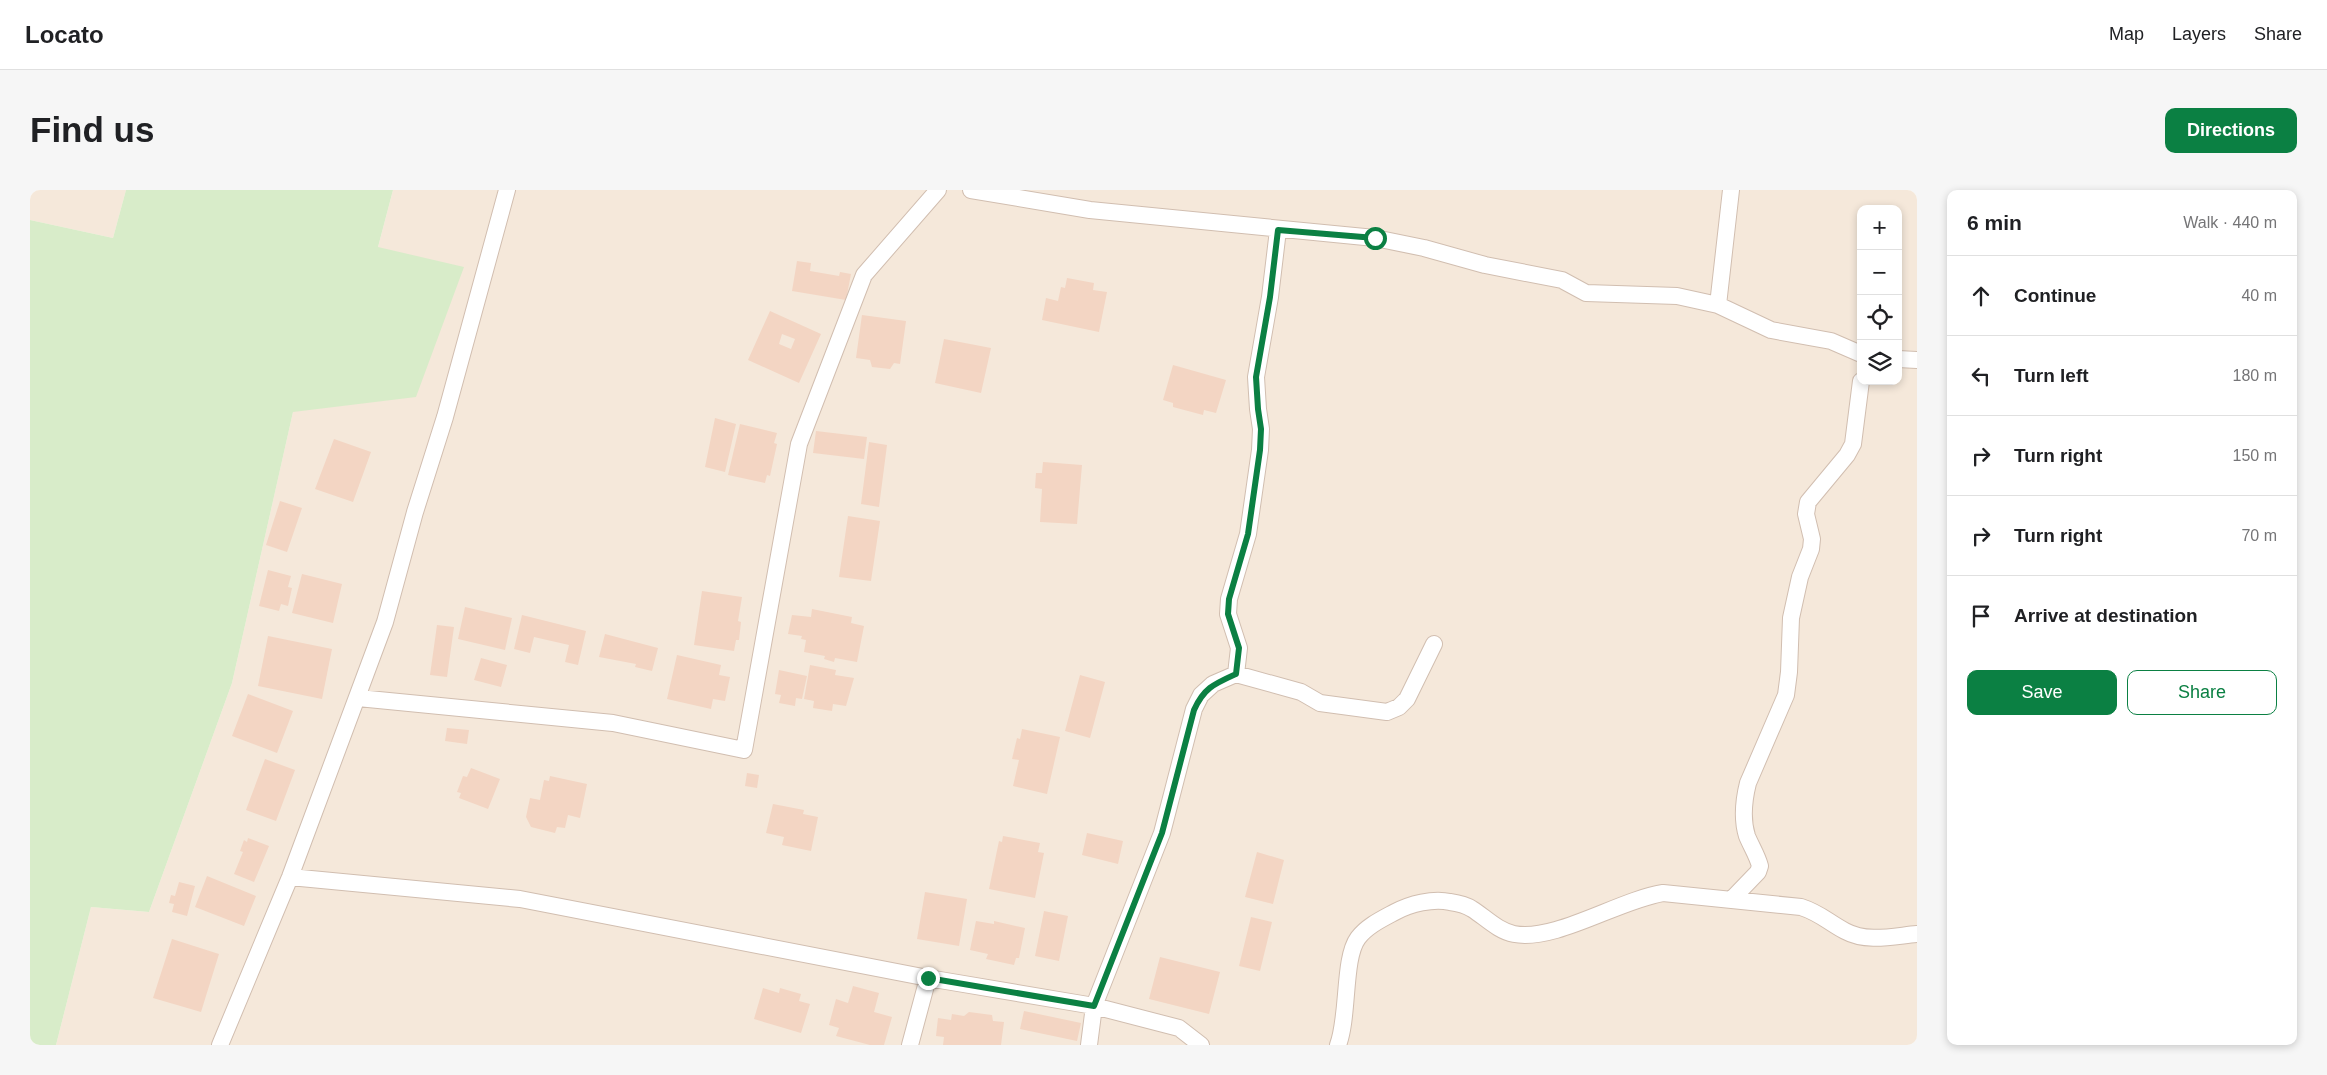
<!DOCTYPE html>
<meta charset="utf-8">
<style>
:root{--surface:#fff;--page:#f6f6f6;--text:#202124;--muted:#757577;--line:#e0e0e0;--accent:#0b8043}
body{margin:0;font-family:Arial,sans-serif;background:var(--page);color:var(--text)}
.controls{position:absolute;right:15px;top:15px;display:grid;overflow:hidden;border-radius:10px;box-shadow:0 2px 8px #0003}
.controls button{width:45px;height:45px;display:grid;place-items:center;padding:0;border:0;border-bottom:1px solid var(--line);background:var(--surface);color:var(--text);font:25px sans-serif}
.stop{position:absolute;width:15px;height:15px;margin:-11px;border:4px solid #0b8043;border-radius:50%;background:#fff}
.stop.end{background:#0b8043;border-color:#fff;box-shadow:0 1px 5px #0008}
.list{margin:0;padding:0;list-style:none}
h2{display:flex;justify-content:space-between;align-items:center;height:65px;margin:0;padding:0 20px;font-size:21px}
h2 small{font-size:16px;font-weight:400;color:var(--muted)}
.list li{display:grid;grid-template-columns:32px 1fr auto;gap:15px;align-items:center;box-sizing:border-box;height:80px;padding:0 20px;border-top:1px solid var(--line)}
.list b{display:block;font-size:19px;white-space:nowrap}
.list em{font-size:16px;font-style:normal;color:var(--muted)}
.actions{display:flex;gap:10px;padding:15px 20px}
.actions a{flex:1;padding:11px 0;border:1px solid var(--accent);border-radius:10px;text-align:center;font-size:18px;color:var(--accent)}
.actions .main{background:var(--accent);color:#fff}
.icon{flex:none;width:28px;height:28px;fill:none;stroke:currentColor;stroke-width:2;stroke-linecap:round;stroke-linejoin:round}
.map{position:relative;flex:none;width:1887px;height:855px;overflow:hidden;border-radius:10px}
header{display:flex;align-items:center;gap:30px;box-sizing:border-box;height:70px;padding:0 25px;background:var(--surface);border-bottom:1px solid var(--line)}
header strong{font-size:24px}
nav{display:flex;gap:28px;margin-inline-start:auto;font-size:18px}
.intro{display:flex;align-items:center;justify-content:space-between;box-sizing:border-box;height:120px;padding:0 30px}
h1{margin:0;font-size:35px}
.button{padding:12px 22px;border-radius:10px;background:var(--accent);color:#fff;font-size:18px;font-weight:700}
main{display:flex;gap:30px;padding:0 30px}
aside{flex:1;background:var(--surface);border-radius:10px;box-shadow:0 2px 8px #0003}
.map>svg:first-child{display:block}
.residential{fill:#f5e8da;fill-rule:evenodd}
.green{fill:#d8ecc9}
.building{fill:#f3d5c3;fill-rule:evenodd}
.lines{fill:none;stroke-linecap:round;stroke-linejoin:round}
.minor-casing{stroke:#d1beb0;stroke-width:18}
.minor{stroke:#fff;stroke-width:16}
.route{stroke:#0b8043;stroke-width:6}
</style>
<header>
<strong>Locato</strong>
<nav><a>Map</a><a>Layers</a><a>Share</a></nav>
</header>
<div class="intro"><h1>Find us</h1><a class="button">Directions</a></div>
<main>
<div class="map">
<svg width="1887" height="855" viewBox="0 0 1887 855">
<rect width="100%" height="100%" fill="#fdf6ec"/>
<!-- residential -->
<path class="residential" d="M 0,0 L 96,0 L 83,48 L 0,30 Z
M 363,0 L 1887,0 L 1887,855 L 26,855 L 61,717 L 119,722 L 202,493 L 263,222 L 348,57 ZM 1831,19 L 1868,19 L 1868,191 L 1831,191 Z"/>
<!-- green -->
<path class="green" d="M 96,0 L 363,0 L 348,57 L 434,77 L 386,207 L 263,222 L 202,493 L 119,722 L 61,717 L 26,855 L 0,855 L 0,30 L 83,48 Z"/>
<!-- building -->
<path class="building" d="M 767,71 L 781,73 L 780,81 L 809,86 L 810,82 L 821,84 L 816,110 L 762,101 Z
M 1037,88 L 1064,93 L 1063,100 L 1077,102 L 1069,142 L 1012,130 L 1016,108 L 1028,111 L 1031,97 L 1035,98 Z
M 740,121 L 791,144 L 769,193 L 718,170 ZM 752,144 L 765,149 L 761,159 L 749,154 Z
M 832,125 L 876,131 L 870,174 L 864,173 L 860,179 L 842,177 L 840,170 L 826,168 Z
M 914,149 L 961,158 L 951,203 L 905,193 Z
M 1143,175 L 1196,190 L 1186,223 L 1174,220 L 1173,225 L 1143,217 L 1143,213 L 1133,210 Z
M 685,228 L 706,234 L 695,282 L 675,277 Z
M 710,234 L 747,243 L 744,253 L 747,254 L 740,286 L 737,285 L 735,293 L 698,285 Z
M 786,241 L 837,247 L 834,269 L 783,263 Z
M 304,249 L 341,262 L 323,312 L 285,299 Z
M 839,252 L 857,255 L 849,317 L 831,314 Z
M 1013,272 L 1052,275 L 1047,334 L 1010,332 L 1012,299 L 1005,298 L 1006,283 L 1012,283 Z
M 250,311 L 272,318 L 257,362 L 236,355 Z
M 818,326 L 850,331 L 841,391 L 809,387 Z
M 238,380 L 261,386 L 258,397 L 262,398 L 258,416 L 251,414 L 249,421 L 229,416 Z
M 272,384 L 312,394 L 303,433 L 262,423 Z
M 672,401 L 712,407 L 708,431 L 711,432 L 709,450 L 706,450 L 704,461 L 664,455 Z
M 435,417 L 482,428 L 475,460 L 428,449 Z
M 782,419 L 822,427 L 821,433 L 834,436 L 827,472 L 805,468 L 804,472 L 794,469 L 795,466 L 774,462 L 776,450 L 771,449 L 772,446 L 758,444 L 762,425 L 781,427 Z
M 492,425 L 556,441 L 548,475 L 535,472 L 539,455 L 504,447 L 500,463 L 484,459 Z
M 407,435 L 424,437 L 417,487 L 400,485 Z
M 575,444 L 628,458 L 622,481 L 605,477 L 606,474 L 569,467 Z
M 238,446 L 302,459 L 292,509 L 228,496 Z
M 647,465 L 691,475 L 689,485 L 700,487 L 695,511 L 683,509 L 681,519 L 637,509 Z
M 451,468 L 477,475 L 471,497 L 444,490 Z
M 780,475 L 806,480 L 805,485 L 824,488 L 816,516 L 803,514 L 802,521 L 783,518 L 784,511 L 774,509 Z
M 749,480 L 777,486 L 772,509 L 766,508 L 765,516 L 749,513 L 751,505 L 745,504 Z
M 1050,485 L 1075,492 L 1060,548 L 1035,541 Z
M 218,504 L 263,521 L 247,563 L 202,546 Z
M 417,538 L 439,540 L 437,554 L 415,551 Z
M 992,539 L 1030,547 L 1017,604 L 983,596 L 989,570 L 982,569 L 987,548 L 990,549 Z
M 235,569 L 265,580 L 246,631 L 216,620 Z
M 441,578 L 470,589 L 458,619 L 429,608 L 431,603 L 427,602 L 433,586 L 437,587 Z
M 717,583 L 729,585 L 727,598 L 715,596 Z
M 520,586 L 557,594 L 550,628 L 538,625 L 535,638 L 527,637 L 525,643 L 501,637 L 496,627 L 500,608 L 510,610 L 514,590 L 519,591 Z
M 743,614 L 774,620 L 773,624 L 788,627 L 781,661 L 752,655 L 754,647 L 736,643 Z
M 1057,643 L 1093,651 L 1088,674 L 1052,665 Z
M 973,646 L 1010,653 L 1008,662 L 1014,663 L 1005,708 L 959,699 L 969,651 L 972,652 Z
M 218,648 L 239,656 L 224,692 L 204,684 L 213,662 L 210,661 L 214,650 L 217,652 Z
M 1227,662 L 1254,670 L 1243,714 L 1215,707 Z
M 177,686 L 226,706 L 214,736 L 165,717 Z
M 149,692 L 165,696 L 157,726 L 142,722 L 144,714 L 139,713 L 141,705 L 145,706 Z
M 895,702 L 937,709 L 929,756 L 887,749 Z
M 1014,721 L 1038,726 L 1029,771 L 1005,766 Z
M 1221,727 L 1242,732 L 1230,781 L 1209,776 Z
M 946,731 L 964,734 L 964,731 L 995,738 L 989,768 L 986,768 L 984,775 L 956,769 L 958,764 L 940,760 Z
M 142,749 L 189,764 L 171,822 L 123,808 Z
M 1130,767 L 1190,782 L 1179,824 L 1119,809 Z
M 823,796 L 849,803 L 844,822 L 862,827 L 854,855 L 840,855 L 806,846 L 809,838 L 799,835 L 806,809 L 818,813 Z
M 733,798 L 749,803 L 750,798 L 771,804 L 769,811 L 780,814 L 771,843 L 724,829 Z
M 994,821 L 1051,833 L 1047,851 L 990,839 Z
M 939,822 L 962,825 L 963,831 L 974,832 L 971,855 L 913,855 L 914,847 L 906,846 L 908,828 L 921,830 L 922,824 L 934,826 Z"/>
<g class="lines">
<!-- minor casing -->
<g class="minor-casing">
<path id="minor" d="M 941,0 L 1060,20 L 1345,48 L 1394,58 L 1455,75 L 1532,90 L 1556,103 L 1647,106 L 1688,115 L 1741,140 L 1801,151 L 1831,164
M 1688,115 L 1701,0
M 1868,169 L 1887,170
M 1206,484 L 1209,458 L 1198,424 L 1199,409 L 1218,344 L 1230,260 L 1231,239 L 1228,219 L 1226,187 L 1240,107 L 1248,40
M 328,508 L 583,533 L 714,560 L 769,254 L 834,85 L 908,0
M 260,687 L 490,709 L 898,788 L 1064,816 L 1149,838 L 1171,855
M 1701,710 L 1728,682 L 1730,676 C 1727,665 1721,656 1717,646 C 1712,630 1714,609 1718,593 L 1756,505 L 1759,482 L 1761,428 L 1770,387 L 1781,359 L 1782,349 L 1776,324 L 1778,312 L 1817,265 L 1823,254 L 1831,191
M 190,855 L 260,687 L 355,432 L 385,322 L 415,227 L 477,0
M 880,855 L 898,788
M 1059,855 L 1064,816 L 1132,643 L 1164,519 L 1171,505 L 1183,494 L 1206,484 L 1271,502 L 1290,513 L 1357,522 L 1369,517 L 1377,509 L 1404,454
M 1308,855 C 1319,826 1313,768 1328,748 C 1337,736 1352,729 1365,722 C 1380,714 1403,708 1420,712 C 1427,713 1436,715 1442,719 C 1455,727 1468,741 1484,744 C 1525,752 1589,710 1633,703 L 1771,717 C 1790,723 1798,732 1815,741 C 1837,753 1864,746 1887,744"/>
</g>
<!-- minor -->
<use href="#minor" class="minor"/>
</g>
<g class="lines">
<!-- route -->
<path class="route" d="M 898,788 L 1064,816 L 1132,643 L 1164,520 C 1174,498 1184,494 1206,484 L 1209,458 L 1198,424 L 1199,409 L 1218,344 L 1230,260 L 1231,239 L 1228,219 L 1226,187 L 1240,107 L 1248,40 L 1345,48"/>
</g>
</svg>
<div class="controls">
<button>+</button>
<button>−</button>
<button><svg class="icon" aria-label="locate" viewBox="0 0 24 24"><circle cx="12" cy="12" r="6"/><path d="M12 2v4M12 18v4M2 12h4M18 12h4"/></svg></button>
<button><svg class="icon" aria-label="layers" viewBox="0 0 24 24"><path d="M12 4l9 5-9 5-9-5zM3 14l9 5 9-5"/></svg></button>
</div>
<div class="stop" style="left:1345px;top:48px"></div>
<div class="stop end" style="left:898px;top:788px"></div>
</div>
<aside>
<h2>6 min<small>Walk · 440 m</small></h2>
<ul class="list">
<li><svg class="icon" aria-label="ahead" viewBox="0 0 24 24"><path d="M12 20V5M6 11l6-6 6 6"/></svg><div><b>Continue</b></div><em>40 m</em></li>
<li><svg class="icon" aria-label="left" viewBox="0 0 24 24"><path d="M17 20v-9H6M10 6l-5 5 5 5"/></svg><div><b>Turn left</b></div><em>180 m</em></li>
<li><svg class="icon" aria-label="right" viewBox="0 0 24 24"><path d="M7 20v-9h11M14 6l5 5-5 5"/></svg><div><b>Turn right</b></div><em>150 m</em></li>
<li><svg class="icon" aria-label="right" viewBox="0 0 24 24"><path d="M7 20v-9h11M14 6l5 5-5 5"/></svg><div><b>Turn right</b></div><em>70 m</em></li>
<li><svg class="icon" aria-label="arrive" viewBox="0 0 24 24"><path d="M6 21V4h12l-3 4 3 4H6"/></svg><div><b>Arrive at destination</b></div></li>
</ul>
<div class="actions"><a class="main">Save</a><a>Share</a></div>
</aside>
</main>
